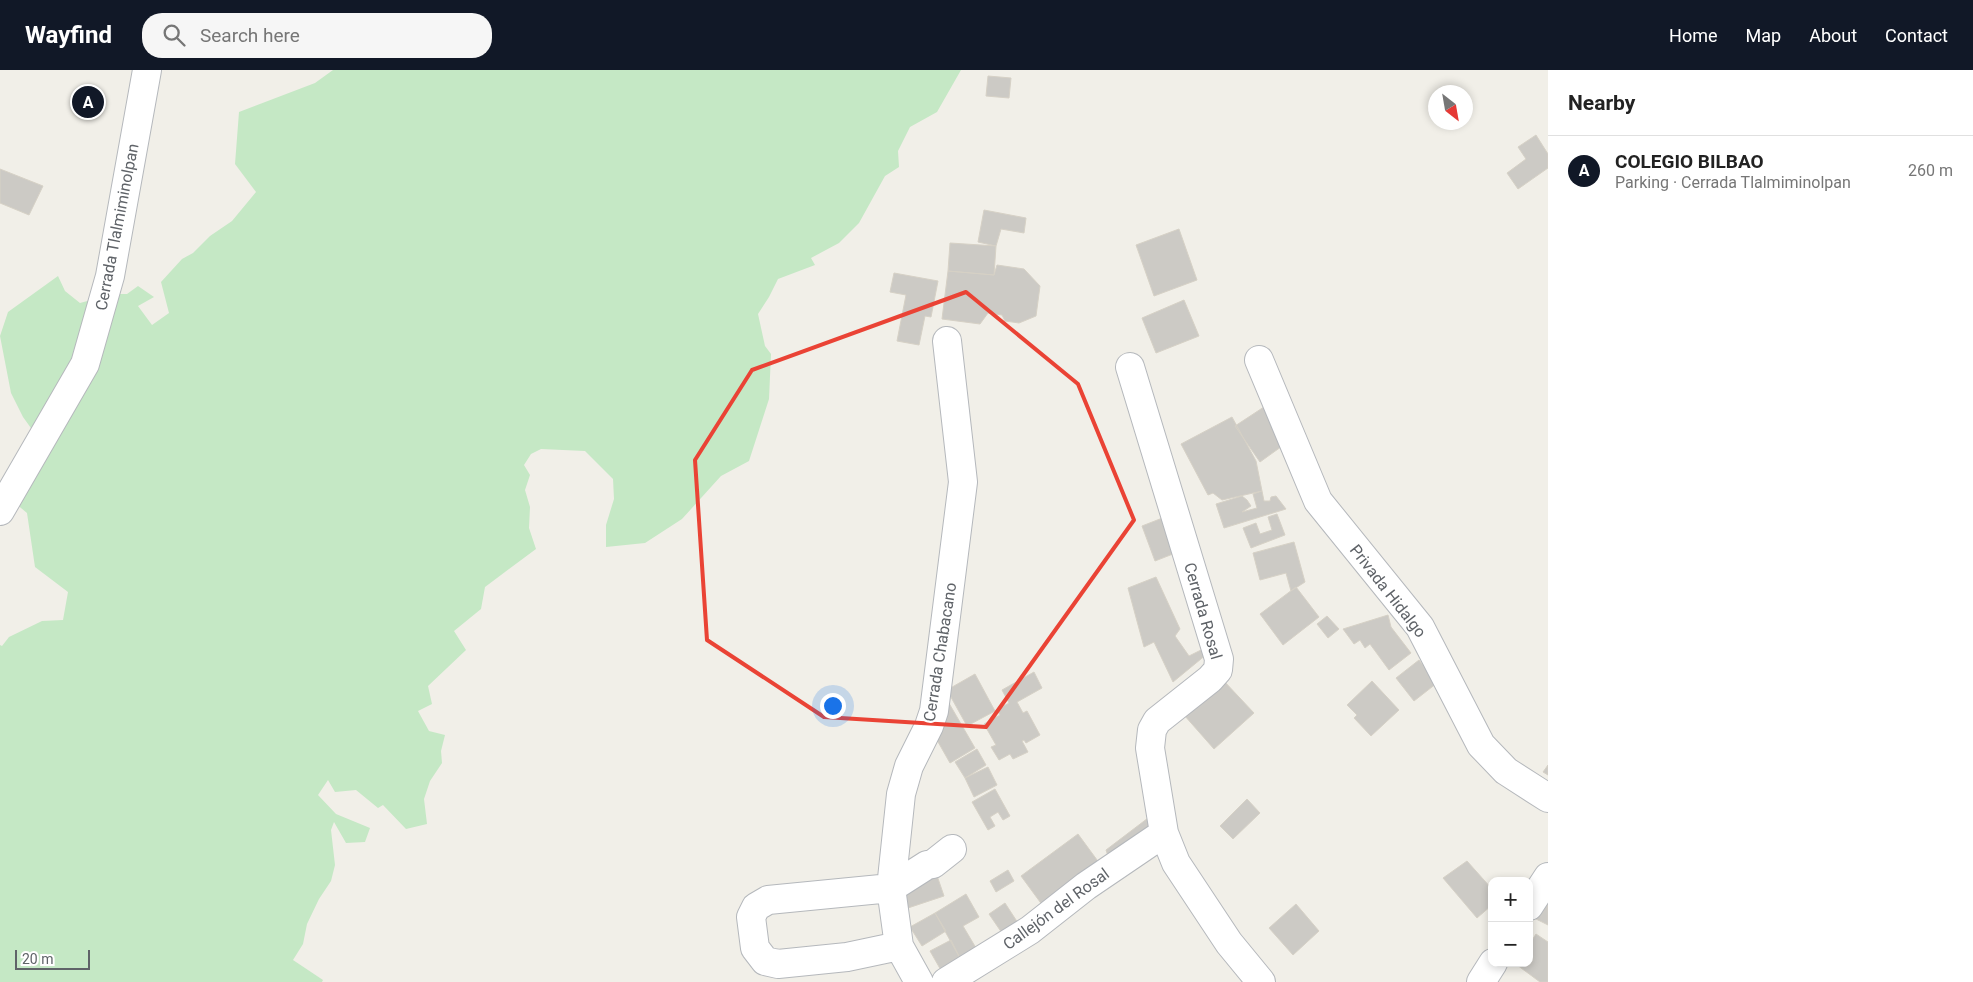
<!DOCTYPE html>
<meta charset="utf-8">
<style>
:root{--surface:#fff;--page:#f6f6f6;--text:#222;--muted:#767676;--line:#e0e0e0;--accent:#111827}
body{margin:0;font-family:Roboto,sans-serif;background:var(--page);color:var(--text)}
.controls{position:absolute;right:15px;bottom:15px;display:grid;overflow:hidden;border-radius:10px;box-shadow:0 2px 8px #0003}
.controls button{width:45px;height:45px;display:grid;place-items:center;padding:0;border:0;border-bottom:1px solid var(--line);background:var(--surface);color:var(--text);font:25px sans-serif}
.compass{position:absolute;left:1428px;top:15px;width:45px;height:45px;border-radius:50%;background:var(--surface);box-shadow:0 2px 8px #0003;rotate:149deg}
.scale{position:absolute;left:15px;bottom:12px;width:75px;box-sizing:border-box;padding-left:5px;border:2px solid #5f6368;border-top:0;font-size:14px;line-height:18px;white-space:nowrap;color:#5f6368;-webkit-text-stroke:4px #fff;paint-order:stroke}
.you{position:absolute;left:832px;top:635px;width:18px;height:18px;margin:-12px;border:4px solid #fff;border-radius:50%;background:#1a73e8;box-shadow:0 0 0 8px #1a73e833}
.badge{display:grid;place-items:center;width:32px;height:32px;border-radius:50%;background:var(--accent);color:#fff;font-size:16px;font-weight:700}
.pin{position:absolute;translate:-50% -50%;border:2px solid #fff;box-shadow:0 1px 5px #0006}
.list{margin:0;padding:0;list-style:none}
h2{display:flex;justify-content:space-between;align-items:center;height:65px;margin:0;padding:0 20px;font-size:21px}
h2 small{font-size:16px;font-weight:400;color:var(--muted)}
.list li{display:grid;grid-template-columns:32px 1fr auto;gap:15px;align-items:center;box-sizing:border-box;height:70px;padding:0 20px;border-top:1px solid var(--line)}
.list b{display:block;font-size:19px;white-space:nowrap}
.list p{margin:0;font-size:16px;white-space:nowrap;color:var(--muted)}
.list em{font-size:16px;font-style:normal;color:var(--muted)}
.icon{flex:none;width:28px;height:28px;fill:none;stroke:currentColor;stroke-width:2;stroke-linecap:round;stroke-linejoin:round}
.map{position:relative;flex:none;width:1548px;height:912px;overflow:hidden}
header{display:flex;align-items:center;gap:30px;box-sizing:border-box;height:70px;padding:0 25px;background:var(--accent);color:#fff}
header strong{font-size:24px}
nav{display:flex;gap:28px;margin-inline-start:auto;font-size:18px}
.search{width:350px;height:45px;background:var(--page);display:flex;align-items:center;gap:12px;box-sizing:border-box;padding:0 18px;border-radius:20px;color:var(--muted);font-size:19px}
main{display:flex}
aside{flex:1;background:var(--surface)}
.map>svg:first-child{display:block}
.green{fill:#c5e8c5}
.building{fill:#cccac5;stroke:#d6d1c6}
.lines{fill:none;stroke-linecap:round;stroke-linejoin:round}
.street-casing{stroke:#b5b8bc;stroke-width:30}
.street{stroke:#fff;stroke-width:28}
.marked{fill:none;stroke:#ea4335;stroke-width:4;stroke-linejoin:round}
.labels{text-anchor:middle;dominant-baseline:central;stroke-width:4.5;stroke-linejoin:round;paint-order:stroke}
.street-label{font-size:16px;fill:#5f6368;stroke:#fff}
</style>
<header>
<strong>Wayfind</strong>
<div class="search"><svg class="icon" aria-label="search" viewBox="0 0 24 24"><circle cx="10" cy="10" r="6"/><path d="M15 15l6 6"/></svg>Search here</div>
<nav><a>Home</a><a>Map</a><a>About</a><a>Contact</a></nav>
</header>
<main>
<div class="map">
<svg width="1548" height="912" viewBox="0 0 1548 912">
<rect width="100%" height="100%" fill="#f1efe8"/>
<!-- green -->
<path class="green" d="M 333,0 L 961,0 L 937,42 L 910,57 L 898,81 L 899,97 L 885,106 L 859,153 L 839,173 L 811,188 L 815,195 L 778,209 L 769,227 L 758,244 L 765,276 L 771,284 L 769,329 L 749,391 L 721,406 L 682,449 L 645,473 L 606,477 L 606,455 L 614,429 L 613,409 L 585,381 L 541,379 L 531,384 L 524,395 L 530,405 L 525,420 L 530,437 L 529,458 L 536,479 L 485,517 L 481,539 L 454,561 L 466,580 L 428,616 L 432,634 L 418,641 L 429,661 L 445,665 L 441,681 L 442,693 L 430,711 L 424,729 L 427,754 L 406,759 L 383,735 L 378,738 L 356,720 L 335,722 L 328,710 L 318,725 L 336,744 L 370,758 L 365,772 L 346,773 L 334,752 L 331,760 L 335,795 L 331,811 L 319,829 L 307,854 L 303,874 L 293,890 L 323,910 L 322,912 L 0,912 L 0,575 L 2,576 L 9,567 L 42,551 L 63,550 L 68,522 L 35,497 L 27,443 L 3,423 L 41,372 L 23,347 L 11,323 L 0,266 L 8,242 L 58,206 L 65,221 L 80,233 L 113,224 L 127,224 L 138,216 L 154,227 L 138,236 L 152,255 L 169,243 L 161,212 L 182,189 L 193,183 L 210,166 L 232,151 L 256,122 L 235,94 L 239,42 L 315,13 Z"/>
<!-- building -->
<path class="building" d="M 988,6 L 1011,8 L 1009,28 L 986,26 Z
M 1536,65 L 1548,84 L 1548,98 L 1518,119 L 1507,103 L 1526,89 L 1518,77 Z
M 0,99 L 43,116 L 29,145 L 0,133 Z
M 984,140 L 1026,148 L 1024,163 L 1001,159 L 996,176 L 978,172 Z
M 1179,159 L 1197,210 L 1154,226 L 1136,175 Z
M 950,173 L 996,176 L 994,205 L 948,201 Z
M 997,195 L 1024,199 L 1040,216 L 1036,246 L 1019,253 L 1005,251 L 1002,245 L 988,243 L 980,254 L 942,249 L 948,201 L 994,205 Z
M 894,203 L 938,211 L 931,247 L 925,246 L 919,275 L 897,271 L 906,225 L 890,222 Z
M 1184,230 L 1199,266 L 1156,283 L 1142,248 Z
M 1270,333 L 1285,374 L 1260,392 L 1235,356 Z
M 1232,347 L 1256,391 L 1262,421 L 1222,430 L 1213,423 L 1208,425 L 1181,374 Z
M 1262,421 L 1264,431 L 1270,431 L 1271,427 L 1276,426 L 1286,439 L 1224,458 L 1216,434 L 1242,426 L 1247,430 L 1251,436 L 1242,442 L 1257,438 L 1253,424 Z
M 1277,444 L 1285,465 L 1251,478 L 1243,458 L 1256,453 L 1260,464 L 1272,460 L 1268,447 Z
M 1165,447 L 1178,482 L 1155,491 L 1142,456 Z
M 1294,472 L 1305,512 L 1291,521 L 1286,503 L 1260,510 L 1253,483 Z
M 1156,507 L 1180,559 L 1175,566 L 1189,586 L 1201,580 L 1207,584 L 1173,612 L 1154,572 L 1144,577 L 1128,518 Z
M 1296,517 L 1319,547 L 1283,575 L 1260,544 Z
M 1388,545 L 1391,557 L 1411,583 L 1389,600 L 1370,574 L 1365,578 L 1360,570 L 1354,574 L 1343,559 Z
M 1327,546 L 1339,559 L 1328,568 L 1317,554 Z
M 1419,590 L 1437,613 L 1414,631 L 1396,608 Z
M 1034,602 L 1042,618 L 1017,632 L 1023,643 L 1027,641 L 1040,665 L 1026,673 L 1024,670 L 1022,671 L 1028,682 L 1013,689 L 1010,684 L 999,690 L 991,677 L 996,675 L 984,654 L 1000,645 L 997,640 L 1009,633 L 1002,620 Z
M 975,604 L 995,641 L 967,656 L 947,620 Z
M 1223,610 L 1254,643 L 1214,679 L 1184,645 Z
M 1372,611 L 1399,640 L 1371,666 L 1354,648 L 1357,645 L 1347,635 Z
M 939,616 L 975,678 L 950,693 L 929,656 Z
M 977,679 L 986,695 L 965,708 L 955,692 Z
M 1548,695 L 1548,705 L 1543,702 Z
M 988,697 L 997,715 L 974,727 L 965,708 Z
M 995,719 L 1010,746 L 1003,750 L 998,742 L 990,747 L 995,756 L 988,760 L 972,732 Z
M 1247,729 L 1260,743 L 1233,769 L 1220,756 Z
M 1152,745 L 1156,761 L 1111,795 L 1106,780 Z
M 1078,764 L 1100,794 L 1043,836 L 1021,806 Z
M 923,785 L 933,794 L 944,826 L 902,840 L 901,792 Z
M 1467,791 L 1492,819 L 1492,835 L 1477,848 L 1443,808 Z
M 1008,800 L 1014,811 L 996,822 L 990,811 Z
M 1548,821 L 1548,855 L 1530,846 Z
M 966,824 L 979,847 L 963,856 L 979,883 L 962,892 L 935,843 Z
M 1005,833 L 1018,853 L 1002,863 L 989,844 Z
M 1296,834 L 1319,861 L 1293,885 L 1269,858 Z
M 935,843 L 946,861 L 922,876 L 910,857 Z
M 1536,864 L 1548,872 L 1548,912 L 1540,912 L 1517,895 L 1518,893 L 1529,893 L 1529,875 Z
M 951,870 L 962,892 L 942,902 L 930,881 Z"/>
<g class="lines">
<!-- street casing -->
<g class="street-casing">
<path id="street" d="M 1259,290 L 1318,431 L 1420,557 L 1481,675 L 1506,701 L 1548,728
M 1130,297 L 1219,589 L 1218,600 L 1210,609 L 1157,651 L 1152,660 L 1150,678 L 1164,763 L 1176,793 L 1229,873 L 1261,912
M 0,441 L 85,294 L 110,206 L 147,0
M 1529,836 L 1548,807
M 899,876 L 847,887 L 778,894 L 765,891 L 755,878 L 751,847 L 756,837 L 768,830 L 891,818 L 927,795 L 933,794 L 952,779
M 919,912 L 899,876 L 891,818 L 901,724 L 909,696 L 929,656 L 934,641 L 963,412 L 947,271
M 946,912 L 1030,860 L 1086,816 L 1164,763
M 1481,912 L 1493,893"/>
</g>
<!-- street -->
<use href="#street" class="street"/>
</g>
<!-- marked area -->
<path class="marked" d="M 966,222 L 1078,314 L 1134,450 L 986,657 L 824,647 L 707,570 L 695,390 L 752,300 Z"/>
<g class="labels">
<!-- street labels -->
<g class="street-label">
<text transform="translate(117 157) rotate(-79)">Cerrada Tlalmiminolpan</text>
<text transform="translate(1388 521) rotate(52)">Privada Hidalgo</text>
<text transform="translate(1203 541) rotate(74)">Cerrada Rosal</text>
<text transform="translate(940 582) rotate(-81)">Cerrada Chabacano</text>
<text transform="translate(1056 839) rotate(-36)">Callejón del Rosal</text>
</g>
</g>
</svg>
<div class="controls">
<button>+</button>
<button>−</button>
</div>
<svg class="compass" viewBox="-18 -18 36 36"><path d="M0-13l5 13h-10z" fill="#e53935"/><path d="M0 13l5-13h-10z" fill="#767676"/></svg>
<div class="scale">20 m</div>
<div class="you"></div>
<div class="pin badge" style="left:88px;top:32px">A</div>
</div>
<aside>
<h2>Nearby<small></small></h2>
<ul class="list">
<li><span class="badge">A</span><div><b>COLEGIO BILBAO</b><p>Parking · Cerrada Tlalmiminolpan</p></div><em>260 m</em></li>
</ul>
</aside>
</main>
